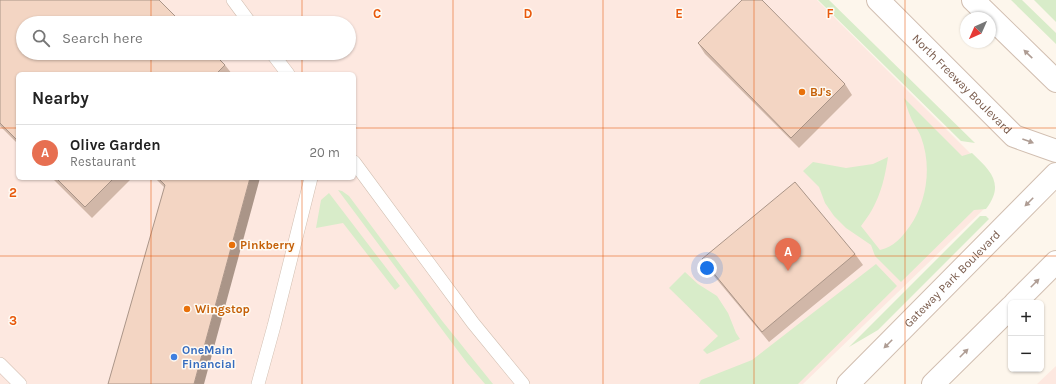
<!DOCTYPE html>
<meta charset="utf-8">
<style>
:root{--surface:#fff;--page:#f2f2f2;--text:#222;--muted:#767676;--line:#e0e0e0;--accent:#e76f51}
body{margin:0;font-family:Karla,sans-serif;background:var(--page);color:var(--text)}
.controls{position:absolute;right:12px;bottom:12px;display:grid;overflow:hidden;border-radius:6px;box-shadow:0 1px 3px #0004}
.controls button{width:36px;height:36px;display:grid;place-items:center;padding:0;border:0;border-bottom:1px solid var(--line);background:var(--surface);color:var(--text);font:20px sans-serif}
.compass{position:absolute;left:960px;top:12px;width:36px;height:36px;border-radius:50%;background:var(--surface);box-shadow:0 1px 3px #0004;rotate:225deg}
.you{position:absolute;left:707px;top:268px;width:14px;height:14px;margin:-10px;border:3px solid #fff;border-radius:50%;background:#1a73e8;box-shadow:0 0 0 6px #1a73e833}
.badge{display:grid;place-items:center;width:26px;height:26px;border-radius:50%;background:var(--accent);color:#fff;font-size:13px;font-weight:700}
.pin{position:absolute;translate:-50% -33px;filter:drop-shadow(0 1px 2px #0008)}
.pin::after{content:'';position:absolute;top:21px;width:14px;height:12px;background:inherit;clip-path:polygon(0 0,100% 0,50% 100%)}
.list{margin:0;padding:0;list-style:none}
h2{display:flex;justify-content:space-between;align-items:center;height:52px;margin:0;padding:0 16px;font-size:17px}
h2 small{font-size:13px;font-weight:400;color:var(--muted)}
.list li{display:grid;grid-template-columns:26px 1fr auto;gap:12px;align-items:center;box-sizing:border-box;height:56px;padding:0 16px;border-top:1px solid var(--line)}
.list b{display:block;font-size:15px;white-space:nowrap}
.list p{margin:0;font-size:13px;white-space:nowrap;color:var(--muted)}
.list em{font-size:13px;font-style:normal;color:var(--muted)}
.icon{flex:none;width:22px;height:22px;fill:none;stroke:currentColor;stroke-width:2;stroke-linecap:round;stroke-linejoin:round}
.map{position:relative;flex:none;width:1056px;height:384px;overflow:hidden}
.search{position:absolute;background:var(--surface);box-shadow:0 1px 3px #0004;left:16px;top:16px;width:340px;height:44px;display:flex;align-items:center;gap:10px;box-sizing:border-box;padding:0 14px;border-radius:22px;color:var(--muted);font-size:15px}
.panel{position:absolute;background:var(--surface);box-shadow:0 1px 3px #0004;left:16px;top:72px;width:340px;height:108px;border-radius:6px}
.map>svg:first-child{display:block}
.commercial{fill:#fde8e0;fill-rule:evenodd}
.green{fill:#d8ecc9}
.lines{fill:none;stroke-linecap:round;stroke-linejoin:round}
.service-casing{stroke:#d1beb0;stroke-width:14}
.tertiary-casing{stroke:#d1beb0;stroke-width:24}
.service{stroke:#fff;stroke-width:13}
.tertiary{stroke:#fff;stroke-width:22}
.wall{fill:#d1b7a8}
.shaded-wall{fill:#aa9588}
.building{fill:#f3d5c3;stroke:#aa9588}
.oneway{fill:#af9d94}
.grid{fill:none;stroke:#e8590c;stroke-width:1;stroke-opacity:0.55}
.food-dot{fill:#e8710a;stroke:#fffaf3;stroke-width:1.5}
.shop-dot{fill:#3f7fe0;stroke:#fffaf3;stroke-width:1.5}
.labels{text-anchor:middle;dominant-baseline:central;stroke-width:3;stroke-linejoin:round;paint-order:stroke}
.street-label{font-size:12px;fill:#7a5c4d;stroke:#fffaf3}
.food-label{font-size:12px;font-weight:bold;fill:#c56008;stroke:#fffaf3;text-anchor:start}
.shop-label{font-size:12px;font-weight:bold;fill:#366cbe;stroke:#fffaf3;text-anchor:start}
.grid-label{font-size:13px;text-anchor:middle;font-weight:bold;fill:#e8590c;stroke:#fffaf3;stroke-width:3;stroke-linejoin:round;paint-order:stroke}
</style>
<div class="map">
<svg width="1056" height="384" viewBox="0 0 1056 384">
<rect width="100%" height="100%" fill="#fdf6ec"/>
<!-- commercial -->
<path class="commercial" d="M 0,0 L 817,0 L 973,156 L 984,209 L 803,384 L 0,384 ZM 23,23 L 349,23 L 349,53 L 23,53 ZM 18,74 L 354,74 L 354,178 L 18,178 Z
M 1056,366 L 1056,384 L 1037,384 Z"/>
<!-- green -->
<path class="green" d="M 818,0 L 829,0 L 975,143 L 961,141 Z
M 1011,0 L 1022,0 L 1056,33 L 1056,44 Z
M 1034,0 L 1056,0 L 1056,22 Z
M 904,98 L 962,156 L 972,153 C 991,171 1005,184 986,209 L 974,210 L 901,282 L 875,256 L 871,245 L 846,228 L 834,216 L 825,203 L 819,187 L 803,171 L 813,162 L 846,168 L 873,164 L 888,157 C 884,184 878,205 861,226 L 880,250 C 894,247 902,237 910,226 C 927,201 932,166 921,137 C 919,131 914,125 911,118 C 908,111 906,104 904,98 Z
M 338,190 L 342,191 L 349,196 L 443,322 L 493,384 L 485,384 L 467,363 Z
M 329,193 L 400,286 L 395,290 L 343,223 L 316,228 L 321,200 Z
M 980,216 L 986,216 L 989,219 L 878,330 L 849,347 Z
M 876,264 L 897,286 L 798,384 L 699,384 L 701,380 L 752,360 Z
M 685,272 L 698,284 L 717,296 L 728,313 L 736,333 L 740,339 L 707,354 L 703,350 L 718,336 L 669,288 Z"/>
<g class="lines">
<!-- service casing -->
<g class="service-casing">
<path id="service" d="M 233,0 L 250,23
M 272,53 L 288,74
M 354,162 L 473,323 L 523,384
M 0,364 L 20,384
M 258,384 L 274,326 L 311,178"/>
</g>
<!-- tertiary casing -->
<g class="tertiary-casing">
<g id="tertiary">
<path id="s1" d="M 878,0 L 1014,136 L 1056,151"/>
<path d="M 973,0 L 1056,81"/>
<path d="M 1015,303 L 1056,262"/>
<path id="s2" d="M 848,384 L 1056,174"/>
<path d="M 933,384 L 1011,307"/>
</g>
</g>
<!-- service -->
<use href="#service" class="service"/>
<!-- tertiary -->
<use href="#tertiary" class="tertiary"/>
</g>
<!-- wall -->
<path class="wall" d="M 0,0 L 225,65 L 232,74 L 18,74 L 18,144 L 0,126 Z
M 698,43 L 845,84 L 852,95 L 799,148 L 705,54 Z
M 52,178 L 132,178 L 92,218 Z
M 155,178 L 260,178 L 164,187 Z
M 855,254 L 863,265 L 769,342 L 709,270 L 702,259 Z"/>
<!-- shaded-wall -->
<path class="shaded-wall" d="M 250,178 L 260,178 L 204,384 L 194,384 Z"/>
<!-- building -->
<path class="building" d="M 0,0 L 159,0 L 182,23 L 23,23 L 23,53 L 213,53 L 225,65 L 216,74 L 18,74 L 18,141 L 0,123 Z
M 742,0 L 762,0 L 845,84 L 791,138 L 698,43 Z
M 56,178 L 114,178 L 85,207 Z
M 158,178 L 250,178 L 194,384 L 108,384 L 165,185 Z
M 795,182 L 855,254 L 762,332 L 702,259 Z"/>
<!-- one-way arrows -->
<defs><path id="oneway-solid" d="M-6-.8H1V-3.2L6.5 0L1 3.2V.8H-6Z"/></defs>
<g class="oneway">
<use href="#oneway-solid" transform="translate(1028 54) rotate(-136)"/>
<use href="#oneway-solid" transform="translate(1028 141) rotate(20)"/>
<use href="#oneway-solid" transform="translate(1029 202) rotate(135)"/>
<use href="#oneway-solid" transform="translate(1035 283) rotate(-45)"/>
<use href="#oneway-solid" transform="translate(888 344) rotate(135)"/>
<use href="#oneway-solid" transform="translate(964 353) rotate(-45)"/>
</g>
<!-- grid -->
<path class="grid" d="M 151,0 L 151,23M 302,0 L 302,23M 453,0 L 453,384M 603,0 L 603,384M 754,0 L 754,384M 905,0 L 905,384M 151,53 L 151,74M 302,53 L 302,74M 0,128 L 18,128M 354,128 L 1056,128M 151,178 L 151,384M 302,178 L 302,384M 0,256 L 1056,256"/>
<!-- markers -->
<g class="food-dot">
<circle cx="802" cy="92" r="4"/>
<circle cx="232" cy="245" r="4"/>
<circle cx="187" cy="309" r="4"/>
</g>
<circle class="shop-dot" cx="174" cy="357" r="4"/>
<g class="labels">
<!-- street labels -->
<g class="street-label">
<text stroke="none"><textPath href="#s1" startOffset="119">North Freeway Boulevard</textPath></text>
<text stroke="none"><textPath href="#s2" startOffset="148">Gateway Park Boulevard</textPath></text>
</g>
<!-- food labels -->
<g class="food-label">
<text x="810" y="92">BJ's</text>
<text x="240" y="245">Pinkberry</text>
<text x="195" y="309">Wingstop</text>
</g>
<!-- shop labels -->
<g class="shop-label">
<text x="182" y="350">OneMain<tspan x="182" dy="14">Financial</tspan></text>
</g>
</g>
<g class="grid-label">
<text x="377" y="18">C</text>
<text x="528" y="18">D</text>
<text x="679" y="18">E</text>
<text x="830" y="18">F</text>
<text x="13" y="197">2</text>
<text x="13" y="325">3</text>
</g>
</svg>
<div class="controls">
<button>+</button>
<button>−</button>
</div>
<svg class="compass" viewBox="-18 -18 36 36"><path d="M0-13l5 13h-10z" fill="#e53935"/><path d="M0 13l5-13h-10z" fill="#767676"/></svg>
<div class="you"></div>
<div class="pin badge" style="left:788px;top:271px">A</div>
<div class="search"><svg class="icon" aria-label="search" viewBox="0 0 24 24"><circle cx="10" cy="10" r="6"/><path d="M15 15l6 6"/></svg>Search here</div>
<section class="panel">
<h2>Nearby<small></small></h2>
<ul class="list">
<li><span class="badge">A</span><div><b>Olive Garden</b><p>Restaurant</p></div><em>20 m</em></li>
</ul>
</section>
</div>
